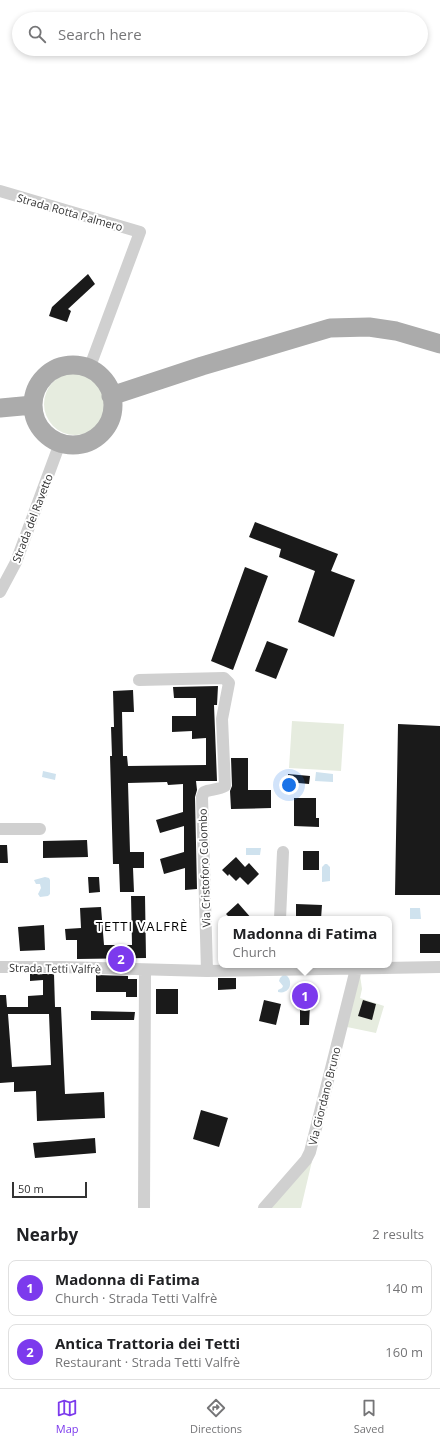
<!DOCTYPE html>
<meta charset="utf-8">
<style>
:root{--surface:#fff;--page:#f2f2f2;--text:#202124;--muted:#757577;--line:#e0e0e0;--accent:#7c3aed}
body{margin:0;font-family:"Open Sans",sans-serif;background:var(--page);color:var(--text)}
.scale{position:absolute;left:12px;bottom:10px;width:75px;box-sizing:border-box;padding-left:4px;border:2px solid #333;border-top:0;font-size:11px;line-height:14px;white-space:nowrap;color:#333;-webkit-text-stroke:3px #fff;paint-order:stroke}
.you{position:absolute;left:289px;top:785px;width:14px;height:14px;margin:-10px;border:3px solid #fff;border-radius:50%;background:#1a73e8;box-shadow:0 0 0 6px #1a73e833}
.badge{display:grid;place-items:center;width:26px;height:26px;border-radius:50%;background:var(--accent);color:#fff;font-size:13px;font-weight:700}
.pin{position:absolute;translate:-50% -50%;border:2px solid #fff;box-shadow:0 1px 4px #0006}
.popup{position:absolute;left:218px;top:916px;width:174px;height:52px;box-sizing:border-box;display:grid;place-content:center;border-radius:8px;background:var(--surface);filter:drop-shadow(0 1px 3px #0005);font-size:13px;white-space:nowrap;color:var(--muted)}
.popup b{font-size:15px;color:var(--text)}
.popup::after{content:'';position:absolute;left:50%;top:100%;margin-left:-8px;border:8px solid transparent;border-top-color:var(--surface)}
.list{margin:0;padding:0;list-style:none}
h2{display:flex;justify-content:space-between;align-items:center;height:52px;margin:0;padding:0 16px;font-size:17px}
h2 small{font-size:13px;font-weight:400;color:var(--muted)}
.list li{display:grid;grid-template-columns:26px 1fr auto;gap:12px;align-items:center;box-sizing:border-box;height:56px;margin:0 8px 8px;padding:0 8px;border:1px solid var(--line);border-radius:8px}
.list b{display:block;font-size:15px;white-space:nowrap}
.list p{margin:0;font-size:13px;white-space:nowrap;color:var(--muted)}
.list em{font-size:13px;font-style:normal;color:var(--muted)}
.icon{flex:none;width:22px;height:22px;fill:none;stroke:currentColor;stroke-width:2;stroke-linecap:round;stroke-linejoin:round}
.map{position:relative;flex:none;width:440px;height:1208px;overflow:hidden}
.search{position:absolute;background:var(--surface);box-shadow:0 2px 6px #0003;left:12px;right:12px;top:12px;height:44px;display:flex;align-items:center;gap:10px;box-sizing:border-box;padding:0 14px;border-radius:22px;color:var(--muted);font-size:15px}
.sheet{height:180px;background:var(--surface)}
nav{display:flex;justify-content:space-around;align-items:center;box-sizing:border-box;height:56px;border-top:1px solid var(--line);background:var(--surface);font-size:11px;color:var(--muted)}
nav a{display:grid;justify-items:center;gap:2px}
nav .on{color:var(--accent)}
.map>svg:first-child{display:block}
.green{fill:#e6ecdf}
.water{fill:#cfe2ee}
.building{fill:#1a1a1a;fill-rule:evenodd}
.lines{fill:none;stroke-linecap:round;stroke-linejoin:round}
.street{stroke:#d0d0d0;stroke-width:12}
.primary{stroke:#ababab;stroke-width:19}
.labels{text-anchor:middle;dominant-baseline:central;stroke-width:4;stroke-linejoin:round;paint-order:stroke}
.street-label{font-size:11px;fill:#333;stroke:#fff}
.quarter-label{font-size:13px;letter-spacing:1px;fill:#000;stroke:#fff}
</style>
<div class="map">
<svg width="440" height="1208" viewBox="0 0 440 1208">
<rect width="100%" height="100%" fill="#fff"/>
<!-- green -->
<path class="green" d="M44 404a31 31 0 1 1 62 0a31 31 0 1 1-62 0Z
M 292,721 L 344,724 L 341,771 L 289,768 Z
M 360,975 L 362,989 L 360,998 L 384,1006 L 376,1033 L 347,1027 Z
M 312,1161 L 301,1208 L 269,1208 L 292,1180 Z"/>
<!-- water -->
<path class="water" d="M 43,771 L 56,774 L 55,780 L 42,777 Z
M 316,772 L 333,774 L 333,782 L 315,781 Z
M 246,848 L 261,848 L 260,855 L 246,855 Z
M 325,864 L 327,864 L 330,867 L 330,881 L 322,882 L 322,867 Z
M 45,877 L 49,878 L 50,880 L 50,894 L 48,896 L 40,897 L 38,894 L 41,888 L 40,884 L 36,884 L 34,880 Z
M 410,908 L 420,908 L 421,919 L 410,919 Z
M 283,975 L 286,975 C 294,981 290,995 278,992 L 278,990 L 282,988 L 283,986 L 279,981 L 280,978 Z"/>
<!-- building -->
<path class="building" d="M 88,274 L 95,284 L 68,309 L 71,311 L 67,322 L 49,316 L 52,307 Z
M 255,522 L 338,554 L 331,571 L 355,580 L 334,637 L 298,622 L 315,571 L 279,557 L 281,549 L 249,537 Z
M 245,567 L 268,576 L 233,670 L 211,661 Z
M 267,641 L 288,649 L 276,679 L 255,671 Z
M 218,686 L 217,705 L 214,705 L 217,781 L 196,781 L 197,790 L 195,797 L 197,889 L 185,890 L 185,868 L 164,874 L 160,859 L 184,852 L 184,826 L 160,833 L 156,820 L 183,812 L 183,784 L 168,785 L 167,782 L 128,783 L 130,852 L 144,852 L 144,868 L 133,868 L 134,892 L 120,892 L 119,864 L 113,864 L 110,756 L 112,756 L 111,727 L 114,727 L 113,691 L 133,690 L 134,712 L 122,712 L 123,756 L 127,756 L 128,766 L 206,765 L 206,738 L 192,739 L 192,731 L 172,732 L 172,716 L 196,716 L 196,698 L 174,698 L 173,687 Z
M 398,724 L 440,726 L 440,895 L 395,895 Z
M 231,758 L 248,758 L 248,790 L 271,790 L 271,808 L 231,809 L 230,791 L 232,786 Z
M 288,774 L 310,776 L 309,784 L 288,782 Z
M 294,798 L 316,798 L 316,818 L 319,818 L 319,827 L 294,826 Z
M 87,840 L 88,857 L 43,858 L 43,841 Z
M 0,845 L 7,845 L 8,863 L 0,863 Z
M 303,851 L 319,851 L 319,870 L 303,870 Z
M 236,857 L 245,867 L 249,863 L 259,874 L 248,885 L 240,877 L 236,881 L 229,874 L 228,876 L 222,870 Z
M 88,877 L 99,877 L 100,892 L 89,893 Z
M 131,896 L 145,896 L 146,958 L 77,959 L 77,940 L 66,940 L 65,929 L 81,928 L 80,908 L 101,907 L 104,945 L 132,945 Z
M 238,903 L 252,919 L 231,919 L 226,914 Z
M 296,904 L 322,905 L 321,919 L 296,919 Z
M 44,925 L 45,950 L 20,951 L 18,927 Z
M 420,934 L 440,934 L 440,953 L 420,953 Z
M 30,974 L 54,974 L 55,1007 L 61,1007 L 65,1094 L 104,1092 L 105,1118 L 37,1121 L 36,1091 L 14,1092 L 14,1082 L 0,1083 L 0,995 L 6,995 L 7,1007 L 28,1007 L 28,996 L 43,995 L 43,980 L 30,981 ZM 8,1014 L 49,1014 L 51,1065 L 12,1067 Z
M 96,975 L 128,976 L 128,979 L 137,979 L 137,997 L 126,997 L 126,992 L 96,992 Z
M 218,978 L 236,978 L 236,989 L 218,990 Z
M 300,982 L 311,983 L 309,1025 L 300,1025 L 300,1010 L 299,1010 Z
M 156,989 L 178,989 L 178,1014 L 156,1014 Z
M 264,1000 L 281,1004 L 276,1025 L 259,1021 Z
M 363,1000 L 376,1004 L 372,1020 L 358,1016 Z
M 91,1011 L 135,1012 L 134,1020 L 91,1020 Z
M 201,1110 L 228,1118 L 219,1147 L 193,1139 Z
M 95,1138 L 96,1153 L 35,1158 L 33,1143 Z"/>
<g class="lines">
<!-- street -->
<path class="street" d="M 0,191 L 140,232 L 89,369
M 0,592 L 16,562 L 60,443
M 139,680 L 224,678 L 229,683 L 222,719 L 225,786 C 219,790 210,789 204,792 L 202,797 L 207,971
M 0,829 L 40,829
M 280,919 L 283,852
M 0,967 L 62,967 L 207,971 L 440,967
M 144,1208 L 145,970
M 264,1208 L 306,1160 L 310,1152 L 356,969"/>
<!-- primary -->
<path class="primary" d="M33 405a40 40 0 1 1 80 0a40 40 0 1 1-80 0Z
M 111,396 L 202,366 L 330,328 L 369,327 L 396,331 L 440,344
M 0,408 L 33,405"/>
</g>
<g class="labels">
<!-- street labels -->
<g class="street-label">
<text transform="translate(70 212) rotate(16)">Strada Rotta Palmero</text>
<text transform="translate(32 518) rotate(-69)">Strada del Ravetto</text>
<text transform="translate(204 868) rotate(-92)">Via Cristoforo Colombo</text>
<text transform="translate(55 968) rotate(1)">Strada Tetti Valfrè</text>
<text transform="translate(324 1096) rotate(-76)">Via Giordano Bruno</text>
</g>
<!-- quarter labels -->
<g class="quarter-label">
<text x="142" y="926">TETTI VALFRÈ</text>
</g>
</g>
</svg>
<div class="scale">50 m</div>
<div class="you"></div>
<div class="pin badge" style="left:305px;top:996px">1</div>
<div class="popup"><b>Madonna di Fatima</b>Church</div>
<div class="pin badge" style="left:121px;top:959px">2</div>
<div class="search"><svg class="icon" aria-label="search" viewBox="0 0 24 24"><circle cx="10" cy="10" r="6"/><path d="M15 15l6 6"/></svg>Search here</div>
</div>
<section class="sheet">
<h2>Nearby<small>2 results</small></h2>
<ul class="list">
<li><span class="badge">1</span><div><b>Madonna di Fatima</b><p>Church · Strada Tetti Valfrè</p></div><em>140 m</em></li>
<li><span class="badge">2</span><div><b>Antica Trattoria dei Tetti</b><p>Restaurant · Strada Tetti Valfrè</p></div><em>160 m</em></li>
</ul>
</section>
<nav>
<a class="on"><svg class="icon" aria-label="map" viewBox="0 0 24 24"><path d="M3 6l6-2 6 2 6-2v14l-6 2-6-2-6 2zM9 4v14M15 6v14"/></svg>Map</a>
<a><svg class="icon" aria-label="directions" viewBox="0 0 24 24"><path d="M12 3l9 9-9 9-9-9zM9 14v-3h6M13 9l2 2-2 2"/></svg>Directions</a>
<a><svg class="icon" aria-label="saved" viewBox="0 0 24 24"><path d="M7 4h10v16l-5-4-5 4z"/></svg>Saved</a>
</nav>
